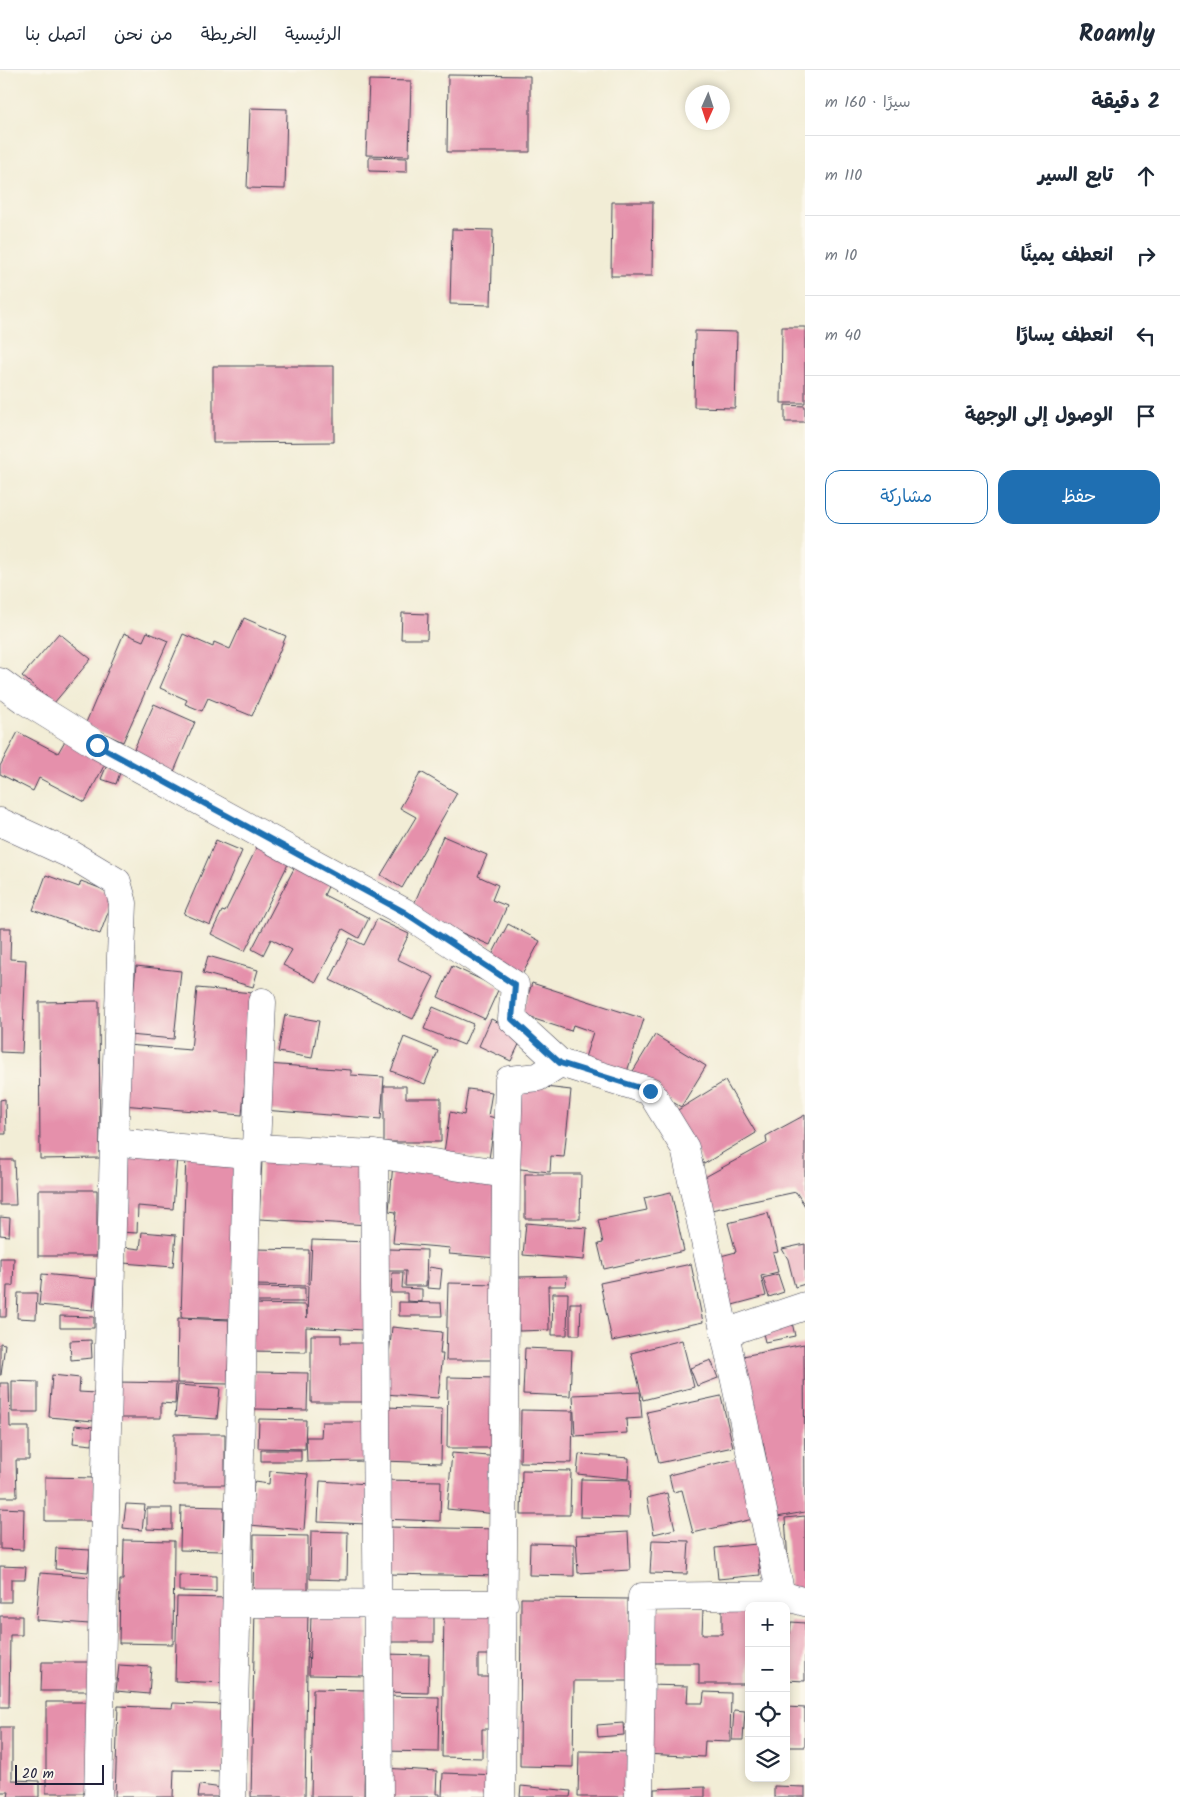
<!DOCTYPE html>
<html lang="ar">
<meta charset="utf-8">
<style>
:root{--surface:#fff;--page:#f2f2f3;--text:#1f2937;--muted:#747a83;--line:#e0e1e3;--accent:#1f6fb2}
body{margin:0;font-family:Kalam,"Playpen Sans Arabic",sans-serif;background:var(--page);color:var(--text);direction:rtl}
.controls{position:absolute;right:15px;bottom:15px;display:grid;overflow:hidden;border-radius:10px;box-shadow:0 2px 8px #0003}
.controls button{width:45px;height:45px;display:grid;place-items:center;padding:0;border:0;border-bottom:1px solid var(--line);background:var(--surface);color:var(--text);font:25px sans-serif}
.compass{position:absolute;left:685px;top:15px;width:45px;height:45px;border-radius:50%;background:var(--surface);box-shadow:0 2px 8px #0003;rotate:183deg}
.scale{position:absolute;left:15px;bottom:12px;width:89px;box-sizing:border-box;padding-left:5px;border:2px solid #22223b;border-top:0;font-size:14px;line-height:18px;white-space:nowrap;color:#22223b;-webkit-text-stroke:4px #fbf7ec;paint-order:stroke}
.stop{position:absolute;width:15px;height:15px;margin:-11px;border:4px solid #1f6fb2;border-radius:50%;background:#fff}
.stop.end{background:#1f6fb2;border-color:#fff;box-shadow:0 1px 5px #0008}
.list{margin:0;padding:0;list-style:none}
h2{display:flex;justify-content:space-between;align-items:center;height:65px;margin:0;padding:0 20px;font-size:21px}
h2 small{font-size:16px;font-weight:400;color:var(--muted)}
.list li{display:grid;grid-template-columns:32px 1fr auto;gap:15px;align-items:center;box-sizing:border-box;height:80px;padding:0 20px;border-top:1px solid var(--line)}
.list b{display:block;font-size:19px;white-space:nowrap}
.list em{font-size:16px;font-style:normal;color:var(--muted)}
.actions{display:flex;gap:10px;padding:15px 20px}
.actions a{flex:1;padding:11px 0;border:1px solid var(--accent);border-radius:15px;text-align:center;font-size:18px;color:var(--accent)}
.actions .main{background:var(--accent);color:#fff}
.icon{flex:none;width:28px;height:28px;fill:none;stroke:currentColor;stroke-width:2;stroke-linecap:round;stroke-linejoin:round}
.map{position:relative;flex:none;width:805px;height:1727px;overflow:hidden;direction:ltr}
header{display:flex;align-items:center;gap:30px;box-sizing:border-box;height:70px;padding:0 25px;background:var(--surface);border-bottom:1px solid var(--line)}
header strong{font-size:24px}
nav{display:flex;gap:28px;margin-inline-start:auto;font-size:18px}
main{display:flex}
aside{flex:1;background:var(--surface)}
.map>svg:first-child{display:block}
.building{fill:#e590ab}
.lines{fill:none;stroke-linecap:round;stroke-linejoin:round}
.minor-casing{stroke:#414052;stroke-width:29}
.minor{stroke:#fff;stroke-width:28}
.route{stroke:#1f6fb2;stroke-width:6}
</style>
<header>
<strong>Roamly</strong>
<nav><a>الرئيسية</a><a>الخريطة</a><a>من نحن</a><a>اتصل بنا</a></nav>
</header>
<main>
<aside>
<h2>2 دقيقة<small>سيرًا · 160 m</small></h2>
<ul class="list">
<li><svg class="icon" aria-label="ahead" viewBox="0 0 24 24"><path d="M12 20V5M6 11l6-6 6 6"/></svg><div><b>تابع السير</b></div><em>110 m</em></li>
<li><svg class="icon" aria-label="right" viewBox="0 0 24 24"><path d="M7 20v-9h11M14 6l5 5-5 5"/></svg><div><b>انعطف يمينًا</b></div><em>10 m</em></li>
<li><svg class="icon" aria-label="left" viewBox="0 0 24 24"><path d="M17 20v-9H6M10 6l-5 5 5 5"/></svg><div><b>انعطف يسارًا</b></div><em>40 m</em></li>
<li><svg class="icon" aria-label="arrive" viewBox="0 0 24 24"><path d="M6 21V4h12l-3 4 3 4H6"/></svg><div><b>الوصول إلى الوجهة</b></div></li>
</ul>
<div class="actions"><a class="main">حفظ</a><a>مشاركة</a></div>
</aside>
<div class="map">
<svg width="805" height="1727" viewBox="0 0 805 1727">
<rect width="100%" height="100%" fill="#fbf7ec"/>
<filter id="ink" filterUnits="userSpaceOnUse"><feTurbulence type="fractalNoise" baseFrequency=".02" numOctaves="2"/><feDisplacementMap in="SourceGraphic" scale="10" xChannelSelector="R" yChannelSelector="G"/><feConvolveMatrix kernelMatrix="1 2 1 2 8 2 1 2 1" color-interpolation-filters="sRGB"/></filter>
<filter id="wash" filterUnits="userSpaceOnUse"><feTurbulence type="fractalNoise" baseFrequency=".0096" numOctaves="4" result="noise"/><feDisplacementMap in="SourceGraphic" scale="20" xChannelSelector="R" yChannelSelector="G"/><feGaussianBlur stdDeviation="1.12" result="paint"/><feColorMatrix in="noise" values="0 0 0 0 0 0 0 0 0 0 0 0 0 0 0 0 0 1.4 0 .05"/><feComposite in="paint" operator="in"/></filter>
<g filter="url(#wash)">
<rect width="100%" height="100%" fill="#f2edd6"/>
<g id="blocks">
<!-- building -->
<path class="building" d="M 448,5 L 530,6 L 530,82 L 447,82 Z
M 369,10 L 411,11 L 409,86 L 366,85 Z
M 250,38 L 287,39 L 285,119 L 247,118 Z
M 369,87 L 407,88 L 407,102 L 369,101 Z
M 612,132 L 653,132 L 652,206 L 611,206 Z
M 452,159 L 493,160 L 491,235 L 450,234 Z
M 782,257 L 805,257 L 805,333 L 781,333 Z
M 695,261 L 737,262 L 735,338 L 694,337 Z
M 213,296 L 334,296 L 334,372 L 213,373 Z
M 785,335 L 805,336 L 805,352 L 785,352 Z
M 402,543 L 428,544 L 427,569 L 401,569 Z
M 244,548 L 286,566 L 252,646 L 208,628 L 202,641 L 185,634 L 187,630 L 160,618 L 183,564 L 213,577 L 214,572 L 230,579 Z
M 147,562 L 168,571 L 123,672 L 85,655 L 124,563 L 143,571 Z
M 59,563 L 91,589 L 54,633 L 22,606 Z
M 154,634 L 195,652 L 173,704 L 131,686 Z
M 18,662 L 58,683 L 66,669 L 107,690 L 85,732 L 39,708 L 33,721 L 0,704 L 0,696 Z
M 107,695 L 121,700 L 116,714 L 101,709 Z
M 421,702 L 457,723 L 402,818 L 381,805 L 416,747 L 400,738 Z
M 443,766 L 487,785 L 478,806 L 498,815 L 492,830 L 507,836 L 490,875 L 411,841 Z
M 216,770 L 242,781 L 210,855 L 184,844 Z
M 260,771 L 292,786 L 245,881 L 211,864 L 222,841 L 225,842 Z
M 299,789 L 333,806 L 324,825 L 369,848 L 359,868 L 343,859 L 316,912 L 283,895 L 292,880 L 271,869 L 263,885 L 252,879 Z
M 46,805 L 79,817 L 81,811 L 115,824 L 100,864 L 33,840 Z
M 377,849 L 409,864 L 397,889 L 434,907 L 413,949 L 330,910 L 350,868 L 364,875 Z
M 508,854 L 540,871 L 523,903 L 491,887 Z
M 0,858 L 11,858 L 10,889 L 26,890 L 22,983 L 0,982 Z
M 208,886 L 258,900 L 253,917 L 203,903 Z
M 136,896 L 181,901 L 174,969 L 129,965 Z
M 452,896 L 499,918 L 485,949 L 438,927 Z
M 532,913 L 644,949 L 625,1008 L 583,994 L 593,962 L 573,955 L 571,961 L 522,945 Z
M 197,918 L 253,923 L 242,1045 L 122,1035 L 127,975 L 191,980 Z
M 99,931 L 100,1088 L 40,1089 L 39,932 Z
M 433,937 L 473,954 L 464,975 L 424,959 Z
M 285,945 L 319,951 L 312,988 L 278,982 Z
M 491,949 L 524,964 L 511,991 L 479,976 Z
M 655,965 L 706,996 L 681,1037 L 630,1006 Z
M 404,967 L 438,981 L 425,1014 L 391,1001 Z
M 267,994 L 351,1000 L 351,1005 L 384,1007 L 381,1049 L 263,1040 Z
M 725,1011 L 756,1063 L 704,1094 L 673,1043 Z
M 519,1014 L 571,1020 L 564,1087 L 551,1086 L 550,1102 L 511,1098 Z
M 384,1016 L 406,1016 L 406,1028 L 441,1028 L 441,1072 L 384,1072 Z
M 468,1019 L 492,1022 L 488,1046 L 495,1048 L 489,1089 L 444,1082 L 450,1042 L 464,1045 Z
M 5,1029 L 6,1064 L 0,1064 L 0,1030 Z
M 805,1045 L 805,1136 L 796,1122 L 711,1140 L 696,1112 L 767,1073 L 766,1066 Z
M 126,1083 L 177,1087 L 173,1139 L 138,1136 L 137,1163 L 119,1162 Z
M 186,1083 L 237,1085 L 232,1249 L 181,1247 Z
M 0,1090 L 14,1090 L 16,1135 L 0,1135 Z
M 262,1090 L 373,1096 L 370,1155 L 259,1149 Z
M 393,1093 L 497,1109 L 497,1188 L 449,1184 L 450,1178 L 393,1173 L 396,1142 L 389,1141 Z
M 525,1104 L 581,1104 L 580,1149 L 525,1149 Z
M 38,1120 L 97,1120 L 97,1186 L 38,1186 Z
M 671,1122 L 684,1181 L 604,1199 L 598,1174 L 603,1173 L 598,1150 L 647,1140 L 644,1128 Z
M 768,1143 L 778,1182 L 773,1183 L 778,1202 L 761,1206 L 766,1226 L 725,1237 L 713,1188 L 736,1182 L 728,1153 Z
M 0,1147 L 10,1148 L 9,1166 L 0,1165 Z
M 526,1153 L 587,1158 L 584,1190 L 523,1185 Z
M 142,1162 L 176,1165 L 173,1197 L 123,1193 L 124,1177 L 140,1179 Z
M 312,1170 L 369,1172 L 365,1260 L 306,1257 L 306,1282 L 251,1281 L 252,1234 L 306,1235 L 307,1248 L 308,1216 L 255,1215 L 255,1179 L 309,1180 L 308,1214 L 310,1214 Z
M 805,1174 L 805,1214 L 795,1217 L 788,1189 L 782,1179 Z
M 388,1179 L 427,1180 L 426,1216 L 405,1216 L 406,1201 L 387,1201 Z
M 0,1188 L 14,1188 L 13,1216 L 7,1216 L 6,1247 L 0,1247 Z
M 691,1194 L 703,1252 L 612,1271 L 600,1213 Z
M 429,1197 L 442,1199 L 440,1219 L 427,1218 Z
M 392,1203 L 403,1203 L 402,1218 L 422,1219 L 422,1232 L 407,1231 L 407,1223 L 391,1223 Z
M 42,1204 L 96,1209 L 93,1240 L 39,1235 Z
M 778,1204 L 784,1222 L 769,1227 L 763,1208 Z
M 567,1206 L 566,1216 L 548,1216 L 549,1260 L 519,1261 L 518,1207 Z
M 448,1213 L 499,1214 L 498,1290 L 446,1290 Z
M 252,1217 L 305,1218 L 305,1232 L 251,1232 Z
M 18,1223 L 37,1223 L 36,1249 L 17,1248 Z
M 553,1223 L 568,1223 L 567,1265 L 552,1265 Z
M 399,1232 L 441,1233 L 442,1246 L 399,1246 Z
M 570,1233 L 581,1233 L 580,1265 L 570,1265 Z
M 60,1246 L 94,1247 L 94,1258 L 60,1258 Z
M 178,1248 L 229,1250 L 228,1314 L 177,1313 Z
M 791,1248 L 795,1266 L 765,1272 L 761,1254 Z
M 392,1257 L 442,1262 L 440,1284 L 443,1284 L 438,1328 L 385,1324 Z
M 311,1265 L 341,1265 L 341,1273 L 367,1273 L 367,1332 L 311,1332 Z
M 91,1270 L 92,1288 L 71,1290 L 70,1271 Z
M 682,1270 L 694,1317 L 643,1330 L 631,1283 Z
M 0,1273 L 5,1274 L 1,1305 L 0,1305 Z
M 804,1274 L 805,1442 L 777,1447 L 763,1372 L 759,1373 L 743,1286 Z
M 525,1278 L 572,1280 L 570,1326 L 523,1324 Z
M 711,1290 L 718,1308 L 697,1316 L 690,1298 Z
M 255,1302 L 308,1303 L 307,1340 L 254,1339 Z
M 52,1305 L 80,1308 L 79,1322 L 96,1323 L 93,1351 L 49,1347 Z
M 448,1307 L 499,1308 L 498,1378 L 447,1378 Z
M 12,1311 L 38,1312 L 38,1342 L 12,1342 Z
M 116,1312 L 176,1313 L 175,1334 L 161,1333 L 161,1348 L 115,1348 Z
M 0,1313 L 9,1313 L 10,1357 L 29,1357 L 29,1390 L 16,1390 L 17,1427 L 0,1427 Z
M 178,1315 L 220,1318 L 217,1349 L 175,1346 Z
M 640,1322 L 642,1348 L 626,1349 L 627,1363 L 575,1366 L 573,1325 Z
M 721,1326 L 733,1377 L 659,1393 L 647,1342 Z
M 385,1337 L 442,1339 L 441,1393 L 383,1391 Z
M 521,1340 L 573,1341 L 572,1393 L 520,1392 Z
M 259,1349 L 306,1350 L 305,1379 L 258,1378 Z
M 322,1352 L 365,1352 L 366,1391 L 307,1392 L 306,1367 L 321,1367 Z
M 75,1355 L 94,1357 L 92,1375 L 73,1373 Z
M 174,1364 L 225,1364 L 225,1415 L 174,1415 Z
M 261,1380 L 301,1380 L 301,1391 L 261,1391 Z
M 452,1383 L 501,1387 L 496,1444 L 447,1439 Z
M 579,1384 L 629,1388 L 628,1409 L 577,1404 Z
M 739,1388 L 753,1449 L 693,1463 L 682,1420 L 673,1422 L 669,1405 Z
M 522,1400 L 571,1401 L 570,1445 L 521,1445 Z
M 270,1401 L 308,1404 L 304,1460 L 250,1455 L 254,1412 L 269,1414 Z
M 45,1407 L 95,1408 L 95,1451 L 45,1451 Z
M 581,1409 L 630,1410 L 629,1448 L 580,1447 Z
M 381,1410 L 441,1411 L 440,1451 L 380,1449 Z
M 320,1411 L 369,1414 L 367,1454 L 318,1452 Z
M 667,1423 L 675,1459 L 654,1464 L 647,1428 Z
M 126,1434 L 145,1435 L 142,1460 L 123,1458 Z
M 181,1436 L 224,1437 L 223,1481 L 180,1480 Z
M 0,1438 L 24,1439 L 23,1480 L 0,1479 Z
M 147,1438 L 172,1438 L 172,1460 L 147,1459 Z
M 805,1446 L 805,1519 L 790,1520 L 785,1448 Z
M 386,1457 L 502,1459 L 501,1506 L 385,1504 Z
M 311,1461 L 348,1462 L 347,1510 L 310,1509 Z
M 628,1462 L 630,1500 L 578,1503 L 576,1465 Z
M 254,1465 L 308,1466 L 308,1528 L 253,1527 Z
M 124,1470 L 174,1471 L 173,1574 L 119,1573 L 120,1510 L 123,1510 Z
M 652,1470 L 689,1471 L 687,1504 L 650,1503 Z
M 530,1473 L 574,1474 L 574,1506 L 529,1505 Z
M 757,1474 L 760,1505 L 718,1509 L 715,1478 Z
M 56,1478 L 90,1480 L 88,1502 L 55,1499 Z
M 0,1496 L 26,1497 L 25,1509 L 11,1509 L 11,1532 L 0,1532 Z
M 40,1503 L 93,1507 L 89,1554 L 36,1550 Z
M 179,1505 L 216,1506 L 216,1522 L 179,1521 Z
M 177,1527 L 230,1528 L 228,1613 L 175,1611 Z
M 521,1528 L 629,1529 L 628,1611 L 574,1611 L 573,1697 L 520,1696 Z
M 444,1536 L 498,1536 L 498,1585 L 478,1585 L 478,1607 L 496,1607 L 495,1659 L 482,1659 L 482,1688 L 442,1687 Z
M 255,1537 L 308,1538 L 305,1727 L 251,1727 Z
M 387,1538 L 434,1539 L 434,1572 L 387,1572 Z
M 722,1538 L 749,1538 L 749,1614 L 699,1614 L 699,1593 L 648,1593 L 649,1539 L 703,1540 L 702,1564 L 722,1564 Z
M 0,1546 L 22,1546 L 22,1565 L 10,1565 L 9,1637 L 0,1637 Z
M 311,1546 L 367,1547 L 365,1606 L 309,1605 Z
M 791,1552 L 805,1553 L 805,1611 L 786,1610 L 786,1564 L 790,1564 Z
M 382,1584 L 429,1585 L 428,1623 L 381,1622 Z
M 42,1592 L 94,1592 L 94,1621 L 41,1621 Z
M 119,1595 L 151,1597 L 149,1624 L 116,1621 Z
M 647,1615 L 688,1616 L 687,1633 L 703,1633 L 704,1622 L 731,1623 L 730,1672 L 705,1671 L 704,1687 L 645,1684 Z
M 313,1619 L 366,1620 L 364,1727 L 311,1727 Z
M 383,1626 L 439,1627 L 438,1682 L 382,1681 Z
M 46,1632 L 97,1632 L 97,1723 L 46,1723 Z
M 173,1633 L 226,1635 L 224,1701 L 174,1700 L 173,1727 L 115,1727 L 118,1636 L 172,1638 Z
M 786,1637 L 805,1638 L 805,1677 L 786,1677 Z
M 734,1640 L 745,1641 L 743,1670 L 732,1670 Z
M 623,1653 L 624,1665 L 598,1667 L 597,1655 Z
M 0,1657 L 12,1657 L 12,1710 L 39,1711 L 39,1727 L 8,1727 L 9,1722 L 0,1722 Z
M 579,1681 L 635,1682 L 635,1727 L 578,1727 Z
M 382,1698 L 437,1701 L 436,1724 L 440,1724 L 440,1727 L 381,1727 Z
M 443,1703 L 499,1705 L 499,1727 L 442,1727 Z
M 200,1715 L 230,1719 L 229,1727 L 198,1727 Z
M 521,1716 L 571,1721 L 570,1727 L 520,1727 Z
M 774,1716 L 805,1717 L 805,1727 L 774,1727 Z
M 705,1717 L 705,1727 L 654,1727 L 654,1719 Z"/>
</g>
</g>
<g filter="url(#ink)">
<use href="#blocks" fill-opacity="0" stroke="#414052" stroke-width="1"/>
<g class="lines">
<!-- minor casing -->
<g class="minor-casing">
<path id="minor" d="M 0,612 L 23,629 L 97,675 L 404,842 L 515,915 L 512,949 L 560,993 L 650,1021 L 685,1078 L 781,1525 L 642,1527 L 639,1727
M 0,752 L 72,785 L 117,812 L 123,833 L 114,1072 L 98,1727
M 114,1072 L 247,1084
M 256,1078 L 262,932
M 374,1084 L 506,1104 L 501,1727
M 506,1104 L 509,1010 L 538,1007 L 560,993
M 725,1263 L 805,1236
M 781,1525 L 805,1532
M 237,1533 L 504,1534
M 232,1727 L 247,1084 L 256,1078 L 374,1084 L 379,1727"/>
</g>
<!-- minor -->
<use href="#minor" class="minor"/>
</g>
</g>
<g class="lines" filter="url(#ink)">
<!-- route -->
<path class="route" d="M 97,675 L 404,842 L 515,915 L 512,949 L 560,993 L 650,1021"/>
</g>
</svg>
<div class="controls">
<button>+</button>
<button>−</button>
<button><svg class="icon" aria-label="locate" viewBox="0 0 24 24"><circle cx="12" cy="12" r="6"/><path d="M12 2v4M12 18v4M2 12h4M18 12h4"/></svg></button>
<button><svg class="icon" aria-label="layers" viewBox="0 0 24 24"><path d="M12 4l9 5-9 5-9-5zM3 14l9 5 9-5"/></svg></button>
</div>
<svg class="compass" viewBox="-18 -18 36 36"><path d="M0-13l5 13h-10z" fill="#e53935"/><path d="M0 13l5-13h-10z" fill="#747a83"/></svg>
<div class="scale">20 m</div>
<div class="stop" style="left:97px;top:675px"></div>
<div class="stop end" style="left:650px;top:1021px"></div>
</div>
</main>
